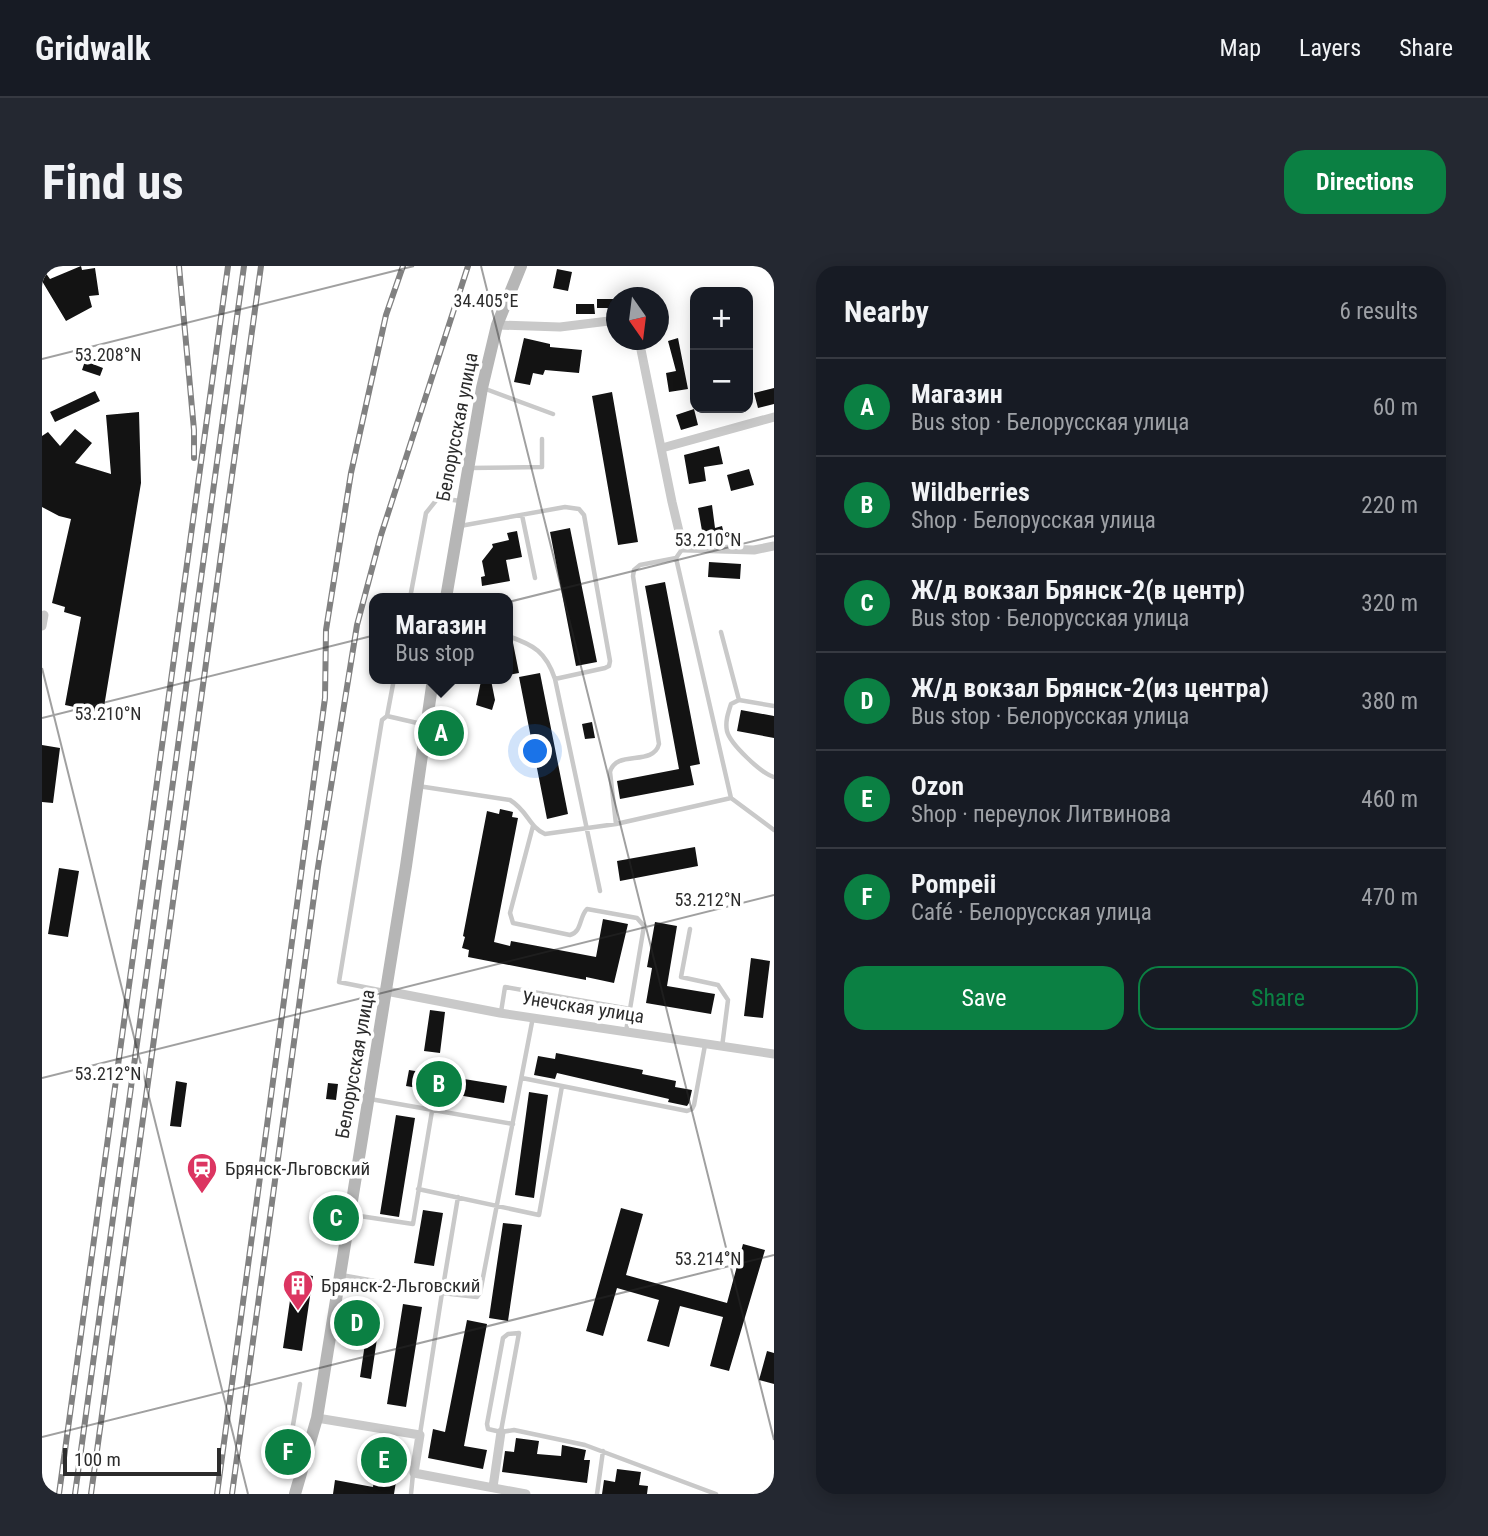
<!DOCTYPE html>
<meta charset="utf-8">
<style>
:root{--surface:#171b24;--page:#242831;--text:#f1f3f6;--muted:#9ea1a6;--line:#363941;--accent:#0b8043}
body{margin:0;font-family:"Roboto Condensed",sans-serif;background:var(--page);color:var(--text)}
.controls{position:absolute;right:21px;top:21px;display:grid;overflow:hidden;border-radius:14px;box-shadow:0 4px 18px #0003}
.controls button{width:63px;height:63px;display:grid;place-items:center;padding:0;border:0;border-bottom:2px solid var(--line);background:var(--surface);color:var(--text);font:35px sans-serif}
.compass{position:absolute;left:564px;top:21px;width:63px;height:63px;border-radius:50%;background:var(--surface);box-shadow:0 4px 18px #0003;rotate:166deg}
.scale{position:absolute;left:21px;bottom:18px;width:158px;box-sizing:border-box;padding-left:7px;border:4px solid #2c2c2c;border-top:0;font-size:19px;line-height:24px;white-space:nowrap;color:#2c2c2c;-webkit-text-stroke:5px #fff;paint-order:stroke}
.you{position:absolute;left:494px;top:486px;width:24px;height:24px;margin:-18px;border:5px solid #fff;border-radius:50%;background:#1a73e8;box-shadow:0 0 0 10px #1a73e833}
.badge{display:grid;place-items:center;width:46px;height:46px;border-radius:50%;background:var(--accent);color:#fff;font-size:23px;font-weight:700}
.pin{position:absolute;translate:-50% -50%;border:4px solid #fff;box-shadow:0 2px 7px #0006}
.popup{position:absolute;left:327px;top:327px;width:144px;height:91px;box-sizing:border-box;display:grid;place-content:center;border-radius:14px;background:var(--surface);filter:drop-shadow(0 2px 5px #0005);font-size:23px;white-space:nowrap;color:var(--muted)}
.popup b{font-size:26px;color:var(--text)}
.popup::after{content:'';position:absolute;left:50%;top:100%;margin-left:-14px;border:14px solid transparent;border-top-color:var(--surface)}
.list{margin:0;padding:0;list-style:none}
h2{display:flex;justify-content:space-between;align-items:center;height:91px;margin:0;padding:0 28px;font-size:30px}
h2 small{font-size:23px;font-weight:400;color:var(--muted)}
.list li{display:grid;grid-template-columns:46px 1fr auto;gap:21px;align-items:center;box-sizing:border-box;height:98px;padding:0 28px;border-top:2px solid var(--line)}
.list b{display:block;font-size:26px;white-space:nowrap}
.list p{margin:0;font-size:23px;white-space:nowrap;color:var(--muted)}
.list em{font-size:23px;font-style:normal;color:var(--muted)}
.actions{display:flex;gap:14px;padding:21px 28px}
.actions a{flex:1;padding:16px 0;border:2px solid var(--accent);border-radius:21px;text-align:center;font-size:24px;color:var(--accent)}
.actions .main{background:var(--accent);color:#fff}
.map{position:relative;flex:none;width:732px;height:1228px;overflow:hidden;border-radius:21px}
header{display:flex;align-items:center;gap:42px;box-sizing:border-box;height:98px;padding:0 35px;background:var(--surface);border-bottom:2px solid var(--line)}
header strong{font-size:33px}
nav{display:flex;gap:38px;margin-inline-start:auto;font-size:24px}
.intro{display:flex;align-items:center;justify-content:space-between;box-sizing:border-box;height:168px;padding:0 42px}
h1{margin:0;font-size:49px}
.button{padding:18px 32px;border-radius:21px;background:var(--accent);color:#fff;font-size:24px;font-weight:700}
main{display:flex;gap:42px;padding:0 42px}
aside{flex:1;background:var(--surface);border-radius:21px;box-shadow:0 4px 18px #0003}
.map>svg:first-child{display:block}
.building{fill:#131313}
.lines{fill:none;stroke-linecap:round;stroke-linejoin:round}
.service{stroke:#c9c9c9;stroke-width:4.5}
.minor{stroke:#c9c9c9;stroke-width:9}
.secondary{stroke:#b6b6b6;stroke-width:12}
.rail-casing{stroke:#818181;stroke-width:6}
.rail{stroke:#fff;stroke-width:3.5;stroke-dasharray:10;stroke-linecap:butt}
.ticks{fill:none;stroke:#2c2c2c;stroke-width:2;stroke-opacity:0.45}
.labels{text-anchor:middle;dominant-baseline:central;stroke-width:7;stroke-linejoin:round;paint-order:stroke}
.street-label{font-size:19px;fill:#2c2c2c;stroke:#fff}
.poi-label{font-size:19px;fill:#2c2c2c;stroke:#fff;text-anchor:start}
.ticks-label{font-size:18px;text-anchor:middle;fill:#2c2c2c;stroke:#fff;stroke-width:7;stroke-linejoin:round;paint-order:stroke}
</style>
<header>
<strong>Gridwalk</strong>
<nav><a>Map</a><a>Layers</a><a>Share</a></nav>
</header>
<div class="intro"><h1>Find us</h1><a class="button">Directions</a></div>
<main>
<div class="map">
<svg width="732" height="1228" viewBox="0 0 732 1228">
<rect width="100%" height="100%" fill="#fff"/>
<!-- building -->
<path class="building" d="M 39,0 L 40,4 L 53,2 L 57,29 L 47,30 L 50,41 L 24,55 L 0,15 L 0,2 L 8,13 Z
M 515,3 L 530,6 L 526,25 L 511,22 Z
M 555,33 L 575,33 L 575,42 L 555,42 Z
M 534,38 L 552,38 L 553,48 L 534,48 Z
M 482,72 L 508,78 L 508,81 L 540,84 L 537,107 L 503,104 L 501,109 L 491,107 L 488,119 L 472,116 Z
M 636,72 L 646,123 L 627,126 L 624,107 L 634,105 L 626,75 Z
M 43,95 L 61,102 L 58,110 L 40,104 Z
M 732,122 L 732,138 L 716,142 L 712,127 Z
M 53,125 L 58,135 L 13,156 L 8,146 Z
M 570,126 L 596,276 L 576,279 L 550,130 Z
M 652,143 L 656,159 L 639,164 L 634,149 Z
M 97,146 L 99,217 L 61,447 L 23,439 L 39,351 L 22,346 L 23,341 L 10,337 L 29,253 L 17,250 L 0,241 L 0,170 L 6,166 L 18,180 L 33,163 L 50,177 L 33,197 L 69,208 L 64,149 Z
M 677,180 L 681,198 L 662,201 L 664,215 L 647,218 L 642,189 Z
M 707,203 L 712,219 L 689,225 L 685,209 Z
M 670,239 L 673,262 L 680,260 L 683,272 L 662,276 L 656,242 Z
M 528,262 L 555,396 L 534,400 L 508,266 Z
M 475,265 L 480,291 L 464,294 L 468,315 L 440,320 L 439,311 L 443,310 L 440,295 L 451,281 L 450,278 L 467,274 L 465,267 Z
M 667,296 L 699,298 L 698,313 L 666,311 Z
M 623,316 L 658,498 L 648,500 L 652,519 L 578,533 L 575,515 L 637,503 L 603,320 Z
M 466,375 L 471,377 L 477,407 L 466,409 Z
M 498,407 L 526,548 L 505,553 L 477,411 Z
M 449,414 L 453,434 L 450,444 L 434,439 L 439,415 Z
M 699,444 L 732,450 L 732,472 L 695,465 Z
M 550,456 L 553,472 L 543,473 L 540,458 Z
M 0,479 L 18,482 L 11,537 L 0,536 Z
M 458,543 L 471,546 L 470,551 L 476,552 L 452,676 L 468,680 L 469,675 L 554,691 L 561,653 L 586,658 L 572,717 L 544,711 L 544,714 L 426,691 L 427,684 L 420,682 L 423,671 L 421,670 L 445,545 L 457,548 Z
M 653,581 L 656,600 L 578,615 L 575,595 Z
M 17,602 L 37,605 L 26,671 L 6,668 Z
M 613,656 L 635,660 L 625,720 L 673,728 L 669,748 L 604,737 L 610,702 L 605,701 Z
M 709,692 L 728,695 L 721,752 L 702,750 Z
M 388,744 L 403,746 L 398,787 L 382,785 Z
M 514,787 L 601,804 L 600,808 L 634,815 L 633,821 L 650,824 L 647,837 L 645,840 L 626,836 L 627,833 L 515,807 L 513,813 L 492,809 L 496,790 L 513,793 Z
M 367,804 L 465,820 L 462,837 L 364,820 Z
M 134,815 L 145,817 L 139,861 L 128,860 Z
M 286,817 L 296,818 L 294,834 L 284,833 Z
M 487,826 L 506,829 L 492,932 L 473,929 Z
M 354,849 L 373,852 L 357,951 L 338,948 Z
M 579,942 L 601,948 L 584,1009 L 685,1037 L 701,978 L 723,984 L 687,1105 L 668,1100 L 681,1051 L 638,1040 L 627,1081 L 605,1075 L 617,1034 L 575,1022 L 561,1070 L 544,1065 Z
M 381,944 L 401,947 L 392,1000 L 372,997 Z
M 461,957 L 480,959 L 466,1055 L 447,1052 Z
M 252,1007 L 271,1010 L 260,1085 L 241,1082 Z
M 361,1038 L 380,1041 L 364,1141 L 345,1138 Z
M 425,1054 L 445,1058 L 422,1180 L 445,1184 L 441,1203 L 386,1192 L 391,1163 L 403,1166 Z
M 325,1064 L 336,1066 L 329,1113 L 318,1111 Z
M 725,1085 L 732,1087 L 732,1118 L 717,1114 Z
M 474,1172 L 497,1175 L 495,1188 L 519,1190 L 520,1179 L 544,1184 L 542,1194 L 548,1194 L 545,1217 L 460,1206 L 463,1185 L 472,1186 Z
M 337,1181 L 359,1184 L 352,1228 L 291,1228 L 293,1214 L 331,1221 Z
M 575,1203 L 599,1206 L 597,1219 L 606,1220 L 605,1228 L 560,1228 L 562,1214 L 573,1216 Z"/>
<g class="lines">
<!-- service -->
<path class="service" d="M 441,122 L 511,148
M 427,202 L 500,201 L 500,173
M 480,249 L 493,312
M 418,260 L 523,241 L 537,243 L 542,249 L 568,395 L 567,400 L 563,402 L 513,413
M 641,282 L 634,292 L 689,532 L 732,564
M 368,332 L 384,247 L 396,232 L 419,235
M 679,366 L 697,434
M 466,370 C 492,379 504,386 513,413 L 558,625
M 352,413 L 345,450 L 384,459
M 732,440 L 697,434 L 689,438 C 686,447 683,456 685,465 C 688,478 720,508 732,511
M 376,520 L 468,534 C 486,545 487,561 503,568 L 574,558 L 689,532
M 574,558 L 568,506 C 574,483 611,501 617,478 L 591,310 L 592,304 L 598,299 L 634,292
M 491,560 L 468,647 L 471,657 L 528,669 C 540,666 537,651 545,643 L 595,652 L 602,660 L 588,743
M 648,663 L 639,711 L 676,719 L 686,734 L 680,781
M 342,725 L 297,716 L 340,454 L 345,450
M 459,746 L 463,721 L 588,743 L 584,765
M 480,812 L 645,845 L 650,843 L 652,839 L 663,779
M 328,833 L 471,858
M 376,923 L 497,949 L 520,820
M 311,949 L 371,958 L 390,845
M 299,1009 L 400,1027 L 416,931
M 258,1118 L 249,1171 L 266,1174
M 459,1165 L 477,1067 L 466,1068 L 461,1072 L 445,1158 L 446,1163 L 459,1166 L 472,1164 L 543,1179 L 674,1228
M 378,1168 L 400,1027 L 435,1031 L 438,1027 L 491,751
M 369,1228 L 371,1208
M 555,1228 L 561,1185"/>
<!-- minor -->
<path class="minor" d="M 455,59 L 518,61 L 575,54
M 597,74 L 630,236 L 641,282 L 712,284 L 732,280
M 620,182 L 732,151
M 0,360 L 2,349
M 344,725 L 458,747 L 732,788
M 275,1152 L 378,1169 L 372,1207 L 484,1228
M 451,1221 L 459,1166"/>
<!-- secondary -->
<path class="secondary" d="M 404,332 L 440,122 L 455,59 L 479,0
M 253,1228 L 275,1152 L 364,600 L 391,413"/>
<!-- rail casing -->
<g class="rail-casing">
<path id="rail" d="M 137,0 L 152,164 L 152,192
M 17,1228 L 186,0
M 33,1228 L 202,0
M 49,1228 L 219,0
M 175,1228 L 283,432 L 284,364 L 309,207 L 344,49 L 361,0
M 190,1228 L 276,601 L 315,359 L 339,269 L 426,0"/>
</g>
<!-- rail -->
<use href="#rail" class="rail"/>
</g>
<!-- ticks -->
<path class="ticks" d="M 439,0 L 732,1174M 0,93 L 372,0M 0,402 L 206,1228M 0,452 L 732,270M 0,812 L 732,629M 0,1171 L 732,989"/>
<!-- icons -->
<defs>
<g id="station-pin" transform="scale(1.575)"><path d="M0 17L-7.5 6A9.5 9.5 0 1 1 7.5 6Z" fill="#dc3561" stroke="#fff"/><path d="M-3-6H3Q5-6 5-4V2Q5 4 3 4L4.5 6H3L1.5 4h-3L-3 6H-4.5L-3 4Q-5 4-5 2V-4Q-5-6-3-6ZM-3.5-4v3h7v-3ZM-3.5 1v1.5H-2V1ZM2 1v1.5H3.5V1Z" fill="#fff"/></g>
<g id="building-pin" transform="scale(1.575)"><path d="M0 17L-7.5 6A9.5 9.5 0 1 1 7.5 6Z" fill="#dc3561" stroke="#fff"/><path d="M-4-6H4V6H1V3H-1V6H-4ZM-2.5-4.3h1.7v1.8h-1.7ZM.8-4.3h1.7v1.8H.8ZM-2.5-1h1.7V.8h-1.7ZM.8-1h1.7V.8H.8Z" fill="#fff"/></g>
</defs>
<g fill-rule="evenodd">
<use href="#station-pin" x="160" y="902"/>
<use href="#building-pin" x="256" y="1019"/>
</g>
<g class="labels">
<!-- street labels -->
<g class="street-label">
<text transform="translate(415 161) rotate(-79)">Белорусская улица</text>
<text transform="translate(541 741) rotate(9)">Унечская улица</text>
<text transform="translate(313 798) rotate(-80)">Белорусская улица</text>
</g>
<!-- poi labels -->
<g class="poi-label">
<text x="183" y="902">Брянск-Льговский</text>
<text x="279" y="1019">Брянск-2-Льговский</text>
</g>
</g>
<g class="ticks-label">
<text x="444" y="41">34.405°E</text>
<text x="66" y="95">53.208°N</text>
<text x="666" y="280">53.210°N</text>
<text x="66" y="454">53.210°N</text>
<text x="666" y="640">53.212°N</text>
<text x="66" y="814">53.212°N</text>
<text x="666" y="999">53.214°N</text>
</g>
</svg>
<div class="controls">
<button>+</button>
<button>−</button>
</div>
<svg class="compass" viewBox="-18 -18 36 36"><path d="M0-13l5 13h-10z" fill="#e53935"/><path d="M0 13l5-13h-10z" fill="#9ea1a6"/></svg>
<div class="scale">100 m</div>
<div class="you"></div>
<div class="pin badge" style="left:399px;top:467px">A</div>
<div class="popup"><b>Магазин</b>Bus stop</div>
<div class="pin badge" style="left:397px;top:818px">B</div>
<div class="pin badge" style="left:294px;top:952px">C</div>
<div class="pin badge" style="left:315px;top:1057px">D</div>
<div class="pin badge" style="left:342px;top:1194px">E</div>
<div class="pin badge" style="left:246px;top:1186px">F</div>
</div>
<aside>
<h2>Nearby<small>6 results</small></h2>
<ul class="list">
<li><span class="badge">A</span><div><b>Магазин</b><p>Bus stop · Белорусская улица</p></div><em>60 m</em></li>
<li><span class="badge">B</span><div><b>Wildberries</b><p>Shop · Белорусская улица</p></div><em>220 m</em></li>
<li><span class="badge">C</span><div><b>Ж/д вокзал Брянск-2(в центр)</b><p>Bus stop · Белорусская улица</p></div><em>320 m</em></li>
<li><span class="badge">D</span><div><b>Ж/д вокзал Брянск-2(из центра)</b><p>Bus stop · Белорусская улица</p></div><em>380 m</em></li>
<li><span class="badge">E</span><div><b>Ozon</b><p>Shop · переулок Литвинова</p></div><em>460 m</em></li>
<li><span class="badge">F</span><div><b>Pompeii</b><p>Café · Белорусская улица</p></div><em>470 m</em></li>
</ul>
<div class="actions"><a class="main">Save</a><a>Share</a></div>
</aside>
</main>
